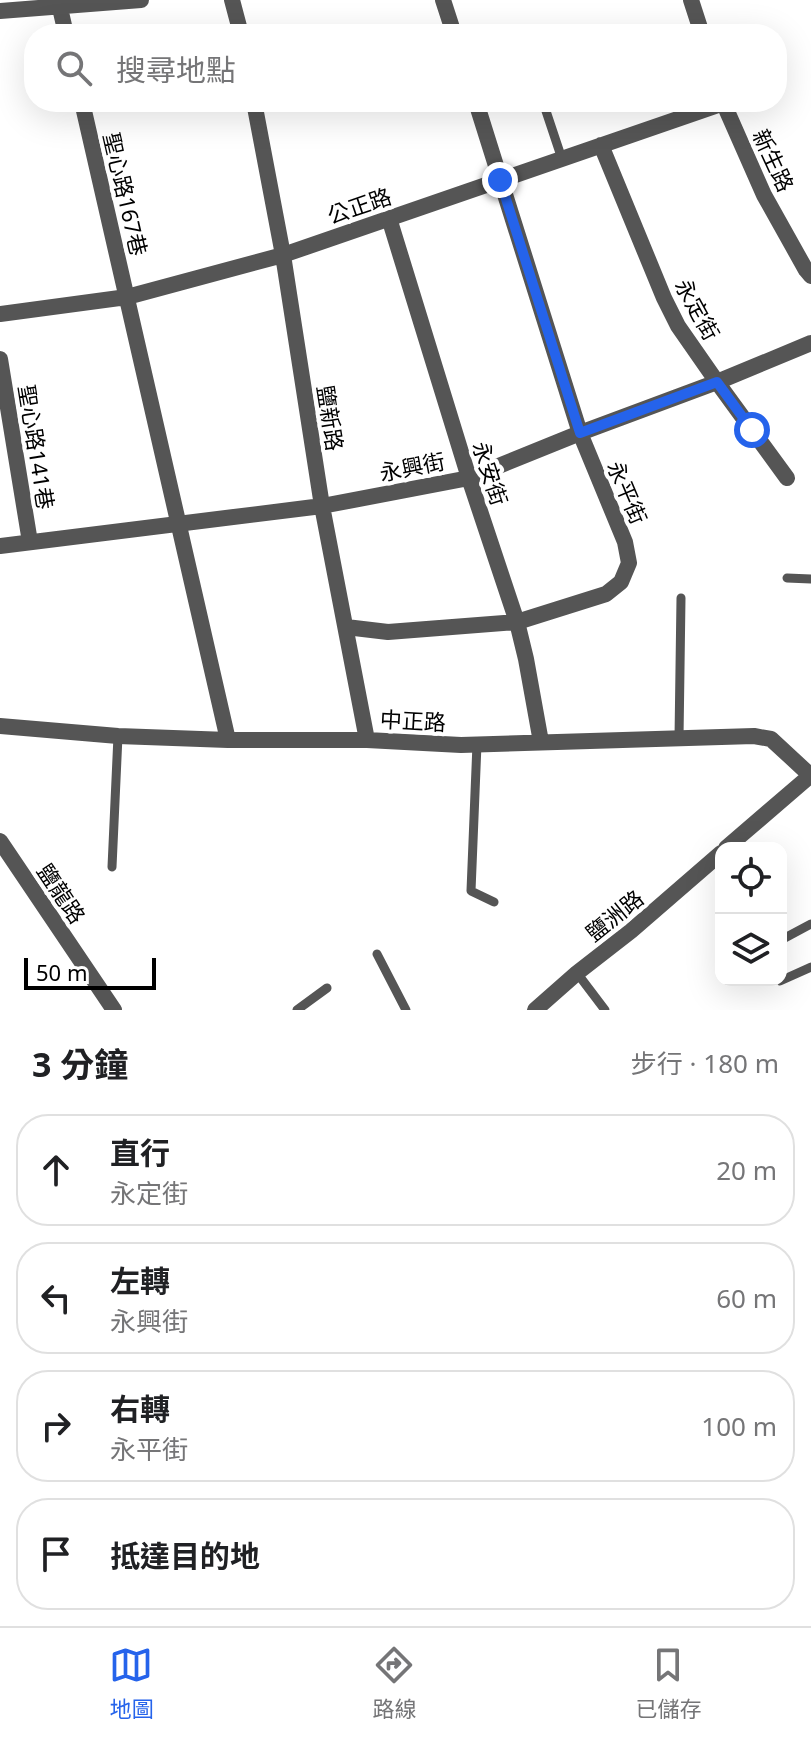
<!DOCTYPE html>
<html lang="zh-TW">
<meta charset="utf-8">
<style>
:root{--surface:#fff;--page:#f2f2f2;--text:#202124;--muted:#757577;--line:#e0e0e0;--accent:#2563eb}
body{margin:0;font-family:"Noto Sans","Noto Sans TC",sans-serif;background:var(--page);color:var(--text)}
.controls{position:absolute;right:24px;bottom:24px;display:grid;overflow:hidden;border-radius:16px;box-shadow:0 8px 32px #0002}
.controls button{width:72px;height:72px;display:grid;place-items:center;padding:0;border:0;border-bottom:2px solid var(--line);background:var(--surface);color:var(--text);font:40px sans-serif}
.scale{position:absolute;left:24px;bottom:20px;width:132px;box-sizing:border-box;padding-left:8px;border:4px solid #000;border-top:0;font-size:22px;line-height:28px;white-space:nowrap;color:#000;-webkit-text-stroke:6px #fff;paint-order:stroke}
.stop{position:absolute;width:24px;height:24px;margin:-18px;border:6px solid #2563eb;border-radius:50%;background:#fff}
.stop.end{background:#2563eb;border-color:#fff;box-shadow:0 2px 8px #0008}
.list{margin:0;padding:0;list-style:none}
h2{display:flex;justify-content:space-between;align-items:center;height:104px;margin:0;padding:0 32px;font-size:34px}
h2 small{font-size:26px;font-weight:400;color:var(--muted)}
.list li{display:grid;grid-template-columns:52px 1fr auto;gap:24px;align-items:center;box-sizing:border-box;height:112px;margin:0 16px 16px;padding:0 16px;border:2px solid var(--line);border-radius:32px}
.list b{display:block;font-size:30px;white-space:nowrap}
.list p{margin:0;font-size:26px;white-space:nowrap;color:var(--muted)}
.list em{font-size:26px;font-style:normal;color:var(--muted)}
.icon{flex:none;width:44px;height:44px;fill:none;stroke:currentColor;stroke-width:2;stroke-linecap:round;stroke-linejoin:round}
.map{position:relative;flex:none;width:811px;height:1010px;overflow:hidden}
.search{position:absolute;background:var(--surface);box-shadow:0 8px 32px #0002;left:24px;right:24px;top:24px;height:88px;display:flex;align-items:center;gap:20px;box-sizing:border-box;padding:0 28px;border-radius:32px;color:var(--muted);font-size:30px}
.sheet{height:616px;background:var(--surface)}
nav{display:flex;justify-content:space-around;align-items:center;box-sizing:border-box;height:112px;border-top:2px solid var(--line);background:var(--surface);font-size:22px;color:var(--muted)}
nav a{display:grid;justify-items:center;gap:4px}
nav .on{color:var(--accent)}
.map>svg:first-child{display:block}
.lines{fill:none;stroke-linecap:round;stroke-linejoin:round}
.service{stroke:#555;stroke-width:9}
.minor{stroke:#555;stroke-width:16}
.tertiary{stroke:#555;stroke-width:16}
.route{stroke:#2563eb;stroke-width:10}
.labels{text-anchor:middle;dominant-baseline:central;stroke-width:8;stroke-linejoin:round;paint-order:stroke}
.street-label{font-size:22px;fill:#000;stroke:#fff}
</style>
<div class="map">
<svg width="811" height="1010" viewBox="0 0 811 1010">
<rect width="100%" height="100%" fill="#fff"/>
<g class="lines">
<!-- service -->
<path class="service" d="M 543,102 L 562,159
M 787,578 L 811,579
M 679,738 L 681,598
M 477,744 L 471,891 L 494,902
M 112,867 L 118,736
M 781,940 L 811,924
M 377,954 L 406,1010
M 577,973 L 605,1010
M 780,981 L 811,967
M 297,1010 L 327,988"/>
<!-- minor -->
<path class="minor" d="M 232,0 L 241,34
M 443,0 L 454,34
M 60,8 L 66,34
M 0,11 L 141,0
M 82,102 L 228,740
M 254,102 L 283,255 L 322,506 L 367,740
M 601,145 L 664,298 L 678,326 L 717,382 L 787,478
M 389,218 L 469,478 L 517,622 L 526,659 L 541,742
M 0,314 L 127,297 L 283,255 L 724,103
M 0,359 L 30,542
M 0,546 L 322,506 L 469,478 L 580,433 L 717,382 L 811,343
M 346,627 L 388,632 L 517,622 L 606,594 L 621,582 L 629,563 L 625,542 L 580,433 L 476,102
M 0,726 L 118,736 L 228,740 L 367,740 L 461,745 L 754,736 L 771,739 L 810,775
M 0,841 L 114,1010
M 726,848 L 811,775
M 535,1010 L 577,973 L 631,931 L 721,853"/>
<!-- tertiary -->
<path class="tertiary" d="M 691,0 L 702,34
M 723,102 L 764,195 L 806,270 L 811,276"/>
</g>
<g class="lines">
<!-- route -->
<path class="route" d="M 500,180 L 580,433 L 717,382 L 752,430"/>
</g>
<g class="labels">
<!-- street labels -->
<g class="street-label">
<text transform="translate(774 160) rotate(65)">新生路</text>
<text transform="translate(126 194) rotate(77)">聖心路167巷</text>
<text transform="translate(359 205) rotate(-19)">公正路</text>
<text transform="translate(698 309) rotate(61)">永定街</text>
<text transform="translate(331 418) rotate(81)">鹽新路</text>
<text transform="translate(37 447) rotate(81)">聖心路141巷</text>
<text transform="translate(412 466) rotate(-11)">永興街</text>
<text transform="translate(491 473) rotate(72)">永安街</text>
<text transform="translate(628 492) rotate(67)">永平街</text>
<text transform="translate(413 720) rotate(3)">中正路</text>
<text transform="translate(62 893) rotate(56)">鹽龍路</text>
<text transform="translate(614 915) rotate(-39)">鹽洲路</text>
</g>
</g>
</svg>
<div class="controls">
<button><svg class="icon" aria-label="locate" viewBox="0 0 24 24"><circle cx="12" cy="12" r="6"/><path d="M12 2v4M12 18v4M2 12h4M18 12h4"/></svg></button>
<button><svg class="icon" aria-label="layers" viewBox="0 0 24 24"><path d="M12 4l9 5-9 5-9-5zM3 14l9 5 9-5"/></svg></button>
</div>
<div class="scale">50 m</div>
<div class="stop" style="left:752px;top:430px"></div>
<div class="stop end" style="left:500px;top:180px"></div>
<div class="search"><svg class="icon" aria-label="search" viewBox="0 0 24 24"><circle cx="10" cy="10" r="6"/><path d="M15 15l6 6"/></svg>搜尋地點</div>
</div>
<section class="sheet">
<h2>3 分鐘<small>步行 · 180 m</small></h2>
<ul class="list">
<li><svg class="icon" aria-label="ahead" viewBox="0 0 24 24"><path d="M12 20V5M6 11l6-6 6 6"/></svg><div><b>直行</b><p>永定街</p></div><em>20 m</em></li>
<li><svg class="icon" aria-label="left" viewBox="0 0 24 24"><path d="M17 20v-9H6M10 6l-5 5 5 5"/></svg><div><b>左轉</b><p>永興街</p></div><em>60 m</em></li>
<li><svg class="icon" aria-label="right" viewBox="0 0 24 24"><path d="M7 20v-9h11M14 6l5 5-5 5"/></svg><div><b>右轉</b><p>永平街</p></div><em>100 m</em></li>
<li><svg class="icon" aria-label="arrive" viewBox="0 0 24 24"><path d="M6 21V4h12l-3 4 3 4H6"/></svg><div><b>抵達目的地</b></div></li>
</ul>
</section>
<nav>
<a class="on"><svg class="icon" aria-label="map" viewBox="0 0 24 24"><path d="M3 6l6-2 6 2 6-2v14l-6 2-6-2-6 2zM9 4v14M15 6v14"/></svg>地圖</a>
<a><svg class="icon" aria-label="directions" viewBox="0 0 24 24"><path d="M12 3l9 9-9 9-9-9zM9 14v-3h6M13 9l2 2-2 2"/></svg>路線</a>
<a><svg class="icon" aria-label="saved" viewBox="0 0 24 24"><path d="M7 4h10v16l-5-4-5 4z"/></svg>已儲存</a>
</nav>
